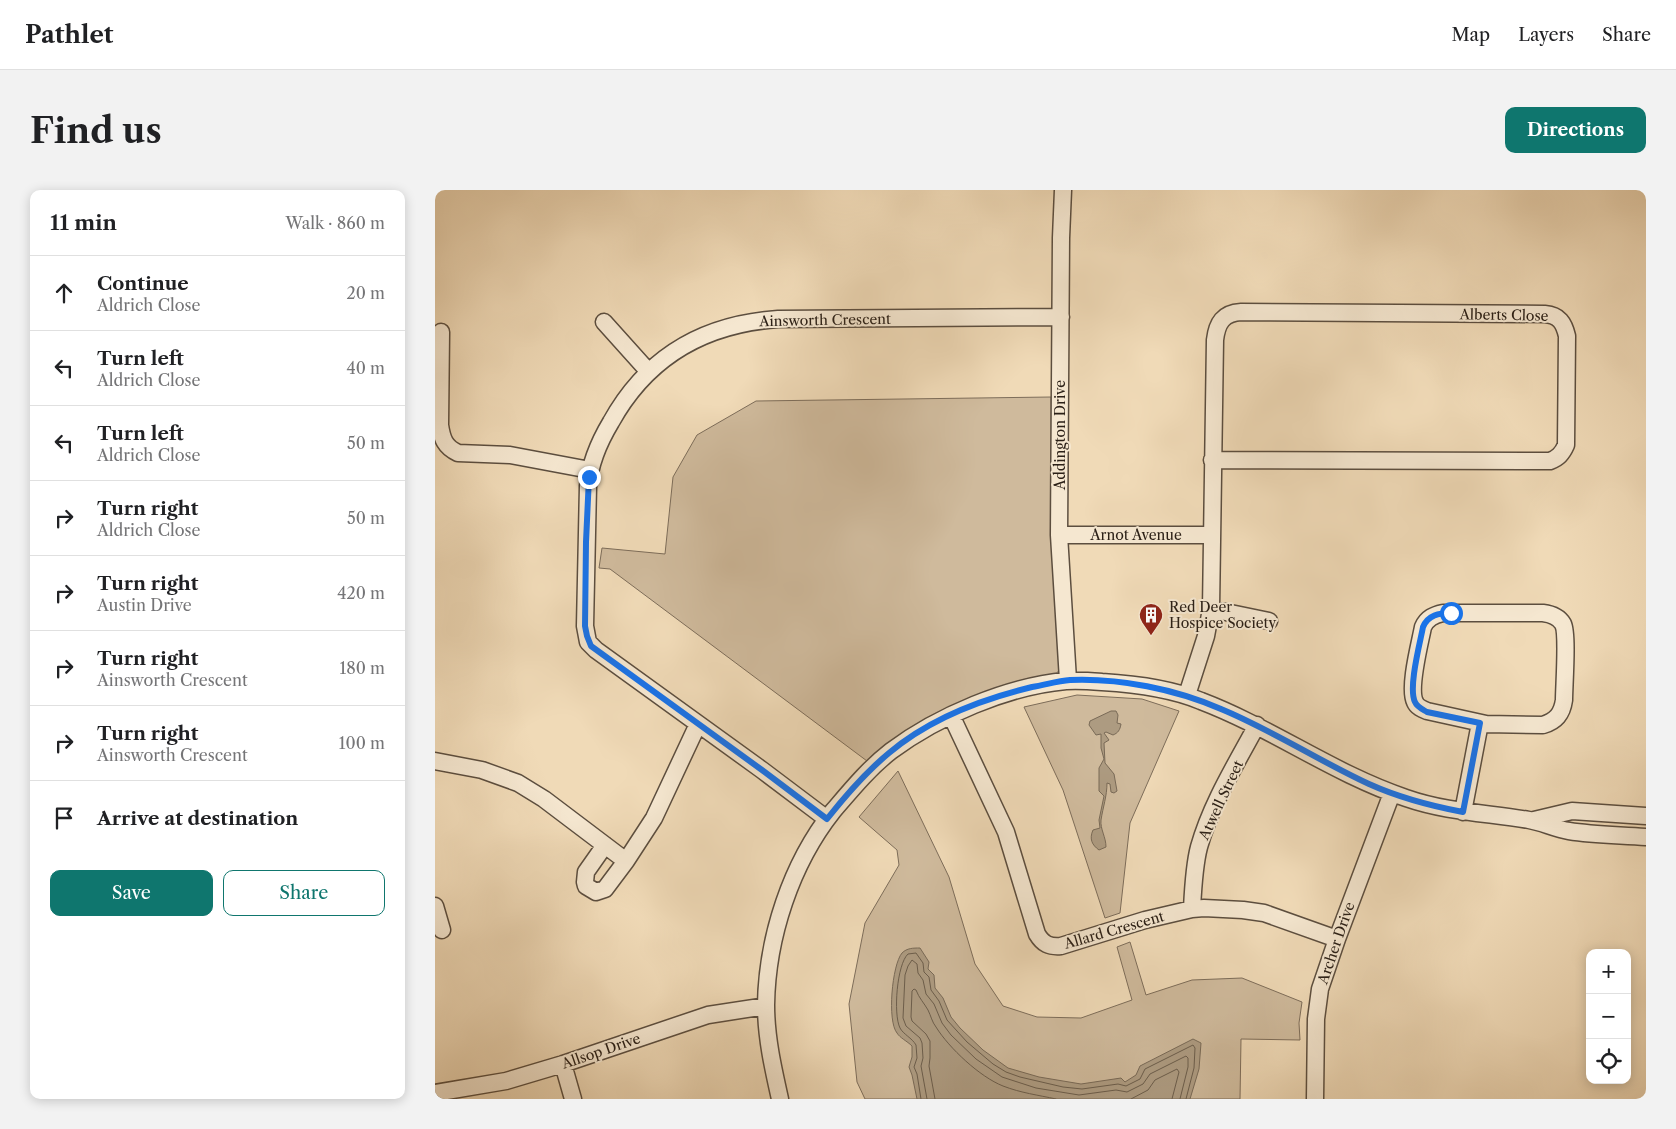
<!DOCTYPE html>
<meta charset="utf-8">
<style>
:root{--surface:#fff;--page:#f2f2f2;--text:#202124;--muted:#757577;--line:#e0e0e0;--accent:#0f766e}
body{margin:0;font-family:"Libre Caslon Text",serif;background:var(--page);color:var(--text)}
.controls{position:absolute;right:15px;bottom:15px;display:grid;overflow:hidden;border-radius:10px;box-shadow:0 2px 12px #0003}
.controls button{width:45px;height:45px;display:grid;place-items:center;padding:0;border:0;border-bottom:1px solid var(--line);background:var(--surface);color:var(--text);font:25px sans-serif}
.stop{position:absolute;width:15px;height:15px;margin:-11px;border:4px solid #1a73e8;border-radius:50%;background:#fff}
.stop.end{background:#1a73e8;border-color:#fff;box-shadow:0 1px 5px #0008}
.list{margin:0;padding:0;list-style:none}
h2{display:flex;justify-content:space-between;align-items:center;height:65px;margin:0;padding:0 20px;font-size:21px}
h2 small{font-size:16px;font-weight:400;color:var(--muted)}
.list li{display:grid;grid-template-columns:32px 1fr auto;gap:15px;align-items:center;box-sizing:border-box;height:75px;padding:0 20px;border-top:1px solid var(--line)}
.list b{display:block;font-size:19px;white-space:nowrap}
.list p{margin:0;font-size:16px;white-space:nowrap;color:var(--muted)}
.list em{font-size:16px;font-style:normal;color:var(--muted)}
.actions{display:flex;gap:10px;padding:15px 20px}
.actions a{flex:1;padding:11px 0;border:1px solid var(--accent);border-radius:10px;text-align:center;font-size:18px;color:var(--accent)}
.actions .main{background:var(--accent);color:#fff}
.icon{flex:none;width:28px;height:28px;fill:none;stroke:currentColor;stroke-width:2;stroke-linecap:round;stroke-linejoin:round}
.map{position:relative;flex:none;width:1211px;height:909px;overflow:hidden;border-radius:10px}
header{display:flex;align-items:center;gap:30px;box-sizing:border-box;height:70px;padding:0 25px;background:var(--surface);border-bottom:1px solid var(--line)}
header strong{font-size:24px}
nav{display:flex;gap:28px;margin-inline-start:auto;font-size:18px}
.intro{display:flex;align-items:center;justify-content:space-between;box-sizing:border-box;height:120px;padding:0 30px}
h1{margin:0;font-size:35px}
.button{padding:12px 22px;border-radius:10px;background:var(--accent);color:#fff;font-size:18px;font-weight:700}
main{display:flex;gap:30px;padding:0 30px}
aside{flex:1;background:var(--surface);border-radius:10px;box-shadow:0 2px 12px #0003}
.map>svg:first-child{display:block}
.green{fill:#cfba9c;stroke:#7d6d5a}
.water{fill:#ad9b81;stroke:#796a57}
.lines{fill:none;stroke-linecap:round;stroke-linejoin:round}
.shore{stroke:#6c5e4c;stroke-width:1}
.minor-casing{stroke:#5c4e3f;stroke-width:19}
.minor{stroke:#f5e7d0;stroke-width:16}
.route{stroke:#1a73e8;stroke-width:6}
.labels{text-anchor:middle;dominant-baseline:central;stroke-width:4;stroke-linejoin:round;paint-order:stroke}
.street-label{font-size:14px;fill:#2b2017;stroke:#f5e7d0}
.poi-label{font-size:14px;fill:#2b2017;stroke:#f5e7d0;text-anchor:start}
</style>
<header>
<strong>Pathlet</strong>
<nav><a>Map</a><a>Layers</a><a>Share</a></nav>
</header>
<div class="intro"><h1>Find us</h1><a class="button">Directions</a></div>
<main>
<aside>
<h2>11 min<small>Walk · 860 m</small></h2>
<ul class="list">
<li><svg class="icon" aria-label="ahead" viewBox="0 0 24 24"><path d="M12 20V5M6 11l6-6 6 6"/></svg><div><b>Continue</b><p>Aldrich Close</p></div><em>20 m</em></li>
<li><svg class="icon" aria-label="left" viewBox="0 0 24 24"><path d="M17 20v-9H6M10 6l-5 5 5 5"/></svg><div><b>Turn left</b><p>Aldrich Close</p></div><em>40 m</em></li>
<li><svg class="icon" aria-label="left" viewBox="0 0 24 24"><path d="M17 20v-9H6M10 6l-5 5 5 5"/></svg><div><b>Turn left</b><p>Aldrich Close</p></div><em>50 m</em></li>
<li><svg class="icon" aria-label="right" viewBox="0 0 24 24"><path d="M7 20v-9h11M14 6l5 5-5 5"/></svg><div><b>Turn right</b><p>Aldrich Close</p></div><em>50 m</em></li>
<li><svg class="icon" aria-label="right" viewBox="0 0 24 24"><path d="M7 20v-9h11M14 6l5 5-5 5"/></svg><div><b>Turn right</b><p>Austin Drive</p></div><em>420 m</em></li>
<li><svg class="icon" aria-label="right" viewBox="0 0 24 24"><path d="M7 20v-9h11M14 6l5 5-5 5"/></svg><div><b>Turn right</b><p>Ainsworth Crescent</p></div><em>180 m</em></li>
<li><svg class="icon" aria-label="right" viewBox="0 0 24 24"><path d="M7 20v-9h11M14 6l5 5-5 5"/></svg><div><b>Turn right</b><p>Ainsworth Crescent</p></div><em>100 m</em></li>
<li><svg class="icon" aria-label="arrive" viewBox="0 0 24 24"><path d="M6 21V4h12l-3 4 3 4H6"/></svg><div><b>Arrive at destination</b></div></li>
</ul>
<div class="actions"><a class="main">Save</a><a>Share</a></div>
</aside>
<div class="map">
<svg width="1211" height="909" viewBox="0 0 1211 909">
<rect width="100%" height="100%" fill="#f0dab7"/>
<filter id="stains"><feTurbulence type="fractalNoise" baseFrequency=".004" numOctaves="4"/><feColorMatrix values="0 0 0 0 .2 0 0 0 0 .09 0 0 0 0 .02 0 0 0 .5 -.17"/></filter>
<radialGradient id="worn" r=".72"><stop offset=".6" stop-color="#630" stop-opacity="0"/><stop offset="1" stop-color="#630" stop-opacity=".3"/></radialGradient>
<!-- green -->
<path class="green" d="M 616,207 L 617,289 L 626,478 L 620,485 L 475,549 L 432,571 L 175,379 L 164,378 L 167,358 L 230,364 L 238,287 L 262,245 L 321,211 Z
M 642,505 L 707,509 L 744,521 L 695,633 L 685,723 L 670,728 L 628,600 L 589,517 Z
M 463,581 L 514,687 L 540,774 L 568,816 L 602,827 L 646,828 L 697,810 L 682,757 L 695,752 L 711,805 L 757,790 L 807,788 L 867,812 L 864,833 L 865,850 L 806,849 L 805,909 L 430,909 L 422,892 L 414,814 L 430,733 L 464,675 L 462,660 L 424,627 Z"/>
<!-- water -->
<path class="water" d="M 676,521 L 681,521 L 683,525 L 682,533 L 686,534 C 685,540 683,543 678,545 L 671,542 L 669,543 L 674,550 L 669,553 L 670,573 L 679,584 L 682,601 L 679,603 L 676,602 L 675,594 L 672,593 C 672,606 668,617 666,630 C 665,639 671,647 671,657 L 664,660 C 657,655 654,649 658,640 L 665,638 L 664,630 L 669,606 L 664,601 L 664,578 L 669,569 L 666,558 L 666,544 L 661,545 L 654,535 L 655,531 Z
M 485,758 L 494,772 L 493,779 L 499,785 L 500,798 L 508,808 L 516,827 L 525,838 L 548,860 L 573,878 L 604,887 L 646,894 L 686,888 L 690,892 L 701,885 L 705,876 L 758,849 L 766,853 L 764,879 L 755,909 L 482,909 L 477,885 L 474,877 L 477,867 L 477,856 C 472,851 465,848 462,843 C 452,831 457,775 467,763 C 472,758 478,758 485,758 Z"/>
<g class="lines">
<!-- shore -->
<path class="shore" d="M 486,909 L 482,884 L 479,877 L 482,868 L 481,855 C 477,848 468,844 465,838 C 458,824 462,774 473,764 L 481,763 L 488,773 L 489,782 L 494,787 L 496,800 L 504,811 L 512,830 L 532,852 L 558,874 L 571,882 L 585,887 L 628,897 L 647,899 L 683,894 L 691,896 L 705,889 L 710,879 L 758,855 L 760,858 L 759,878 L 751,909
M 492,909 L 486,876 L 488,868 L 487,853 L 485,848 L 471,836 L 468,828 L 470,785 L 473,776 L 477,770 L 482,774 L 483,783 L 488,790 L 491,804 L 499,814 L 507,833 L 516,845 L 541,869 L 567,887 L 601,898 L 644,905 L 681,900 L 692,902 L 708,894 L 715,884 L 751,866 L 753,868 L 753,877 L 745,909
M 500,909 L 494,876 L 495,868 L 495,851 L 491,844 L 477,831 L 476,827 L 477,801 L 479,799 L 481,800 C 484,808 489,813 493,820 C 496,826 497,832 501,837 C 514,858 545,887 568,896 C 586,903 603,905 621,909
M 696,909 L 713,900 L 720,890 L 742,879 L 744,882 L 737,909"/>
<!-- minor casing -->
<g class="minor-casing">
<path id="minor" d="M 628,0 L 626,48 L 624,345 L 633,490
M 169,132 L 213,181
M 6,142 L 5,235 C 7,249 10,257 23,263 L 75,265 L 155,280
M 624,345 L 777,345
M 776,419 L 834,431
M 1008,423 L 1108,423 C 1116,424 1124,427 1128,434 C 1133,444 1129,496 1129,510 C 1127,524 1121,531 1108,535 L 1051,534 L 992,521 C 987,519 982,517 980,512 C 973,498 985,453 988,437 C 992,428 999,425 1008,423 Z
M 752,505 L 771,446 L 776,419 L 780,150 C 782,133 788,123 806,122 L 1110,124 C 1124,125 1129,133 1132,146 L 1131,255 C 1127,264 1123,268 1115,271 L 777,270
M 516,525 L 571,642 L 602,744 C 608,754 614,757 626,756 L 710,730 L 757,719 L 769,718 L 808,720 L 829,723 L 902,749
M 0,571 L 47,580 L 83,593 L 109,609 L 191,671
M 1028,622 L 1045,533
M 392,629 L 327,580 L 161,460 L 153,452 L 150,436 L 153,296 C 155,272 164,252 176,232 C 212,167 269,134 343,129 L 626,127
M 1099,630 L 1137,621 L 1211,626
M 170,655 L 151,682 L 150,692 L 151,696 L 161,702 L 170,699 L 191,671 L 219,628 L 263,534
M 0,716 L 7,740
M 757,719 C 758,699 759,676 764,657 C 776,614 801,574 822,535
M 128,874 L 138,909
M 0,903 L 71,891 L 128,874 L 273,825 L 331,816
M 345,909 C 338,878 331,847 331,815 C 332,747 356,674 398,621 C 416,600 434,578 456,561 C 503,526 573,496 631,491 C 643,490 655,491 667,492 C 700,494 735,498 766,511 C 837,538 899,584 971,608 C 1011,622 1052,623 1094,630 C 1107,632 1120,639 1134,641 C 1159,645 1186,645 1211,647
M 880,909 L 881,829 L 885,799 L 902,749 L 957,603"/>
</g>
<!-- minor -->
<use href="#minor" class="minor"/>
</g>
<g class="lines">
<!-- route -->
<path class="route" d="M 154,287 L 151,352 L 150,436 L 152,446 L 156,456 L 327,580 L 392,629 C 411,605 431,582 454,563 C 494,529 547,509 597,497 C 610,495 622,491 635,490 C 685,488 740,499 786,519 C 837,540 884,571 934,594 C 965,608 996,616 1028,622 L 1045,533 L 992,522 C 987,519 982,517 980,512 C 973,498 985,453 988,437 C 993,425 1004,423 1016,423"/>
</g>
<!-- icons -->
<defs>
<g id="building-pin" transform="scale(1.25)"><path d="M0 17L-7.5 6A9.5 9.5 0 1 1 7.5 6Z" fill="#8f2418" stroke="#f5e7d0"/><path d="M-4-6H4V6H1V3H-1V6H-4ZM-2.5-4.3h1.7v1.8h-1.7ZM.8-4.3h1.7v1.8H.8ZM-2.5-1h1.7V.8h-1.7ZM.8-1h1.7V.8H.8Z" fill="#fff"/></g>
</defs>
<g fill-rule="evenodd">
<use href="#building-pin" x="716" y="425"/>
</g>
<g class="labels">
<!-- street labels -->
<g class="street-label">
<text transform="translate(1069 125) rotate(1)">Alberts Close</text>
<text transform="translate(390 130) rotate(-1)">Ainsworth Crescent</text>
<text transform="translate(625 245) rotate(-90)">Addington Drive</text>
<text x="701" y="345">Arnot Avenue</text>
<text transform="translate(786 610) rotate(-65)">Atwell Street</text>
<text transform="translate(679 740) rotate(-16)">Allard Crescent</text>
<text transform="translate(901 753) rotate(-71)">Archer Drive</text>
<text transform="translate(166 861) rotate(-19)">Allsop Drive</text>
</g>
<!-- poi labels -->
<g class="poi-label">
<text x="734" y="417">Red Deer<tspan x="734" dy="16">Hospice Society</tspan></text>
</g>
</g>
<rect width="100%" height="100%" filter="url(#stains)"/>
<rect width="100%" height="100%" fill="url(#worn)"/>
</svg>
<div class="controls">
<button>+</button>
<button>−</button>
<button><svg class="icon" aria-label="locate" viewBox="0 0 24 24"><circle cx="12" cy="12" r="6"/><path d="M12 2v4M12 18v4M2 12h4M18 12h4"/></svg></button>
</div>
<div class="stop" style="left:1016px;top:423px"></div>
<div class="stop end" style="left:154px;top:287px"></div>
</div>
</main>
